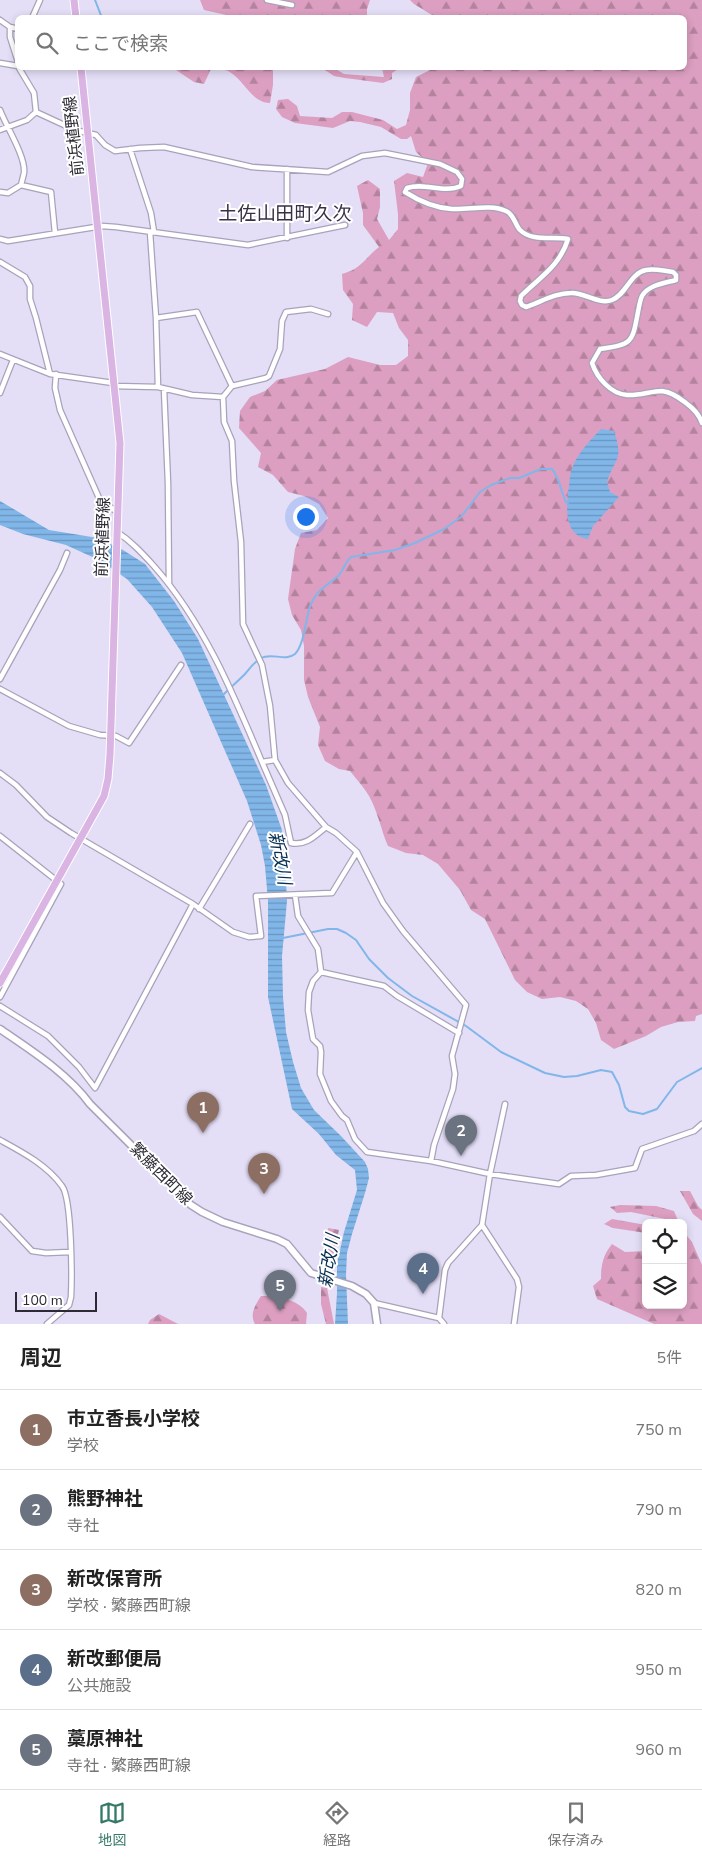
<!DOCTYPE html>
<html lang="ja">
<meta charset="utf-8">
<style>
:root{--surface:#fff;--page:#f6f6f6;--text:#222;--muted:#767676;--line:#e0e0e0;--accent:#377969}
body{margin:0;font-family:"Nunito Sans","Noto Sans JP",sans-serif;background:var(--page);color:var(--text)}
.controls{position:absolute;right:15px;bottom:15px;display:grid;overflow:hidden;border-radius:8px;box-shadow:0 2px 8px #0003}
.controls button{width:45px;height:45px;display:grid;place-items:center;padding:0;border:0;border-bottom:1px solid var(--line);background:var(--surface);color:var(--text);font:25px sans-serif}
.scale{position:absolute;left:15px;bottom:12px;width:82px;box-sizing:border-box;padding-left:5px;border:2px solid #2c2a33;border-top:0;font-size:14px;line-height:18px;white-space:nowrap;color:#2c2a33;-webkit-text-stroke:4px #fff;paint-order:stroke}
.you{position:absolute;left:305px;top:516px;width:18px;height:18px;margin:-12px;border:4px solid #fff;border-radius:50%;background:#1a73e8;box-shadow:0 0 0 8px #1a73e833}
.badge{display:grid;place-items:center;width:32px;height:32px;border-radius:50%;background:var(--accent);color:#fff;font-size:16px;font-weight:700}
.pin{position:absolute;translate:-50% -41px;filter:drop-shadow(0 1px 2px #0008)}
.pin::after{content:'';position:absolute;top:26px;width:18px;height:15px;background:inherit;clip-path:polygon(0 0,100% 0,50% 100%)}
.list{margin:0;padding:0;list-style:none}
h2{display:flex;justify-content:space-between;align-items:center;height:65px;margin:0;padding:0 20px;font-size:21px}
h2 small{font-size:16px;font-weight:400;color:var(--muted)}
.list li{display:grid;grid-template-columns:32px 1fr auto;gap:15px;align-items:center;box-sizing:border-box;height:80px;padding:0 20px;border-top:1px solid var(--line)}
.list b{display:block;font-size:19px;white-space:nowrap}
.list p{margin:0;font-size:16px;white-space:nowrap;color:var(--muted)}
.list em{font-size:16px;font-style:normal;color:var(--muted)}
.icon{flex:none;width:28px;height:28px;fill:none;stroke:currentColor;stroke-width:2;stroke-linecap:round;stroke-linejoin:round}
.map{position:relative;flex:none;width:702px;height:1324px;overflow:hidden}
.search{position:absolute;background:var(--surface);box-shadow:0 2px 8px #0003;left:15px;right:15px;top:15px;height:55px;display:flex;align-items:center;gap:12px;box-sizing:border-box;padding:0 18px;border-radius:8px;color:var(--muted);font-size:19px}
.sheet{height:465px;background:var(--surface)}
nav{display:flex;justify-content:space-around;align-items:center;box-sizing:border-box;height:70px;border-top:1px solid var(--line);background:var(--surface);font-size:14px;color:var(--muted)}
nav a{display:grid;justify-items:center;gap:2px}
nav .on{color:var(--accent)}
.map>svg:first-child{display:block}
.forest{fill:url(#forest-firs)}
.water{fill:url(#water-rules)}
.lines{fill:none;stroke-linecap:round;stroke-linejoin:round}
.stream{stroke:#81b6e9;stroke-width:2}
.street-casing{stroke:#a8a2ba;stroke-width:7}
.secondary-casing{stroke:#a8a2ba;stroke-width:9}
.primary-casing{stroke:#fff;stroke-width:9}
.street{stroke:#fff;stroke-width:4.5}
.secondary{stroke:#fff;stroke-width:6}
.primary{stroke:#dab4e2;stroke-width:7}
.labels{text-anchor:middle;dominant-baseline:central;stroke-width:4;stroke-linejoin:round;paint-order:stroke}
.street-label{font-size:16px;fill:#2c2a33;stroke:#fff}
.water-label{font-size:18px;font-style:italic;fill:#083051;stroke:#fff}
.quarter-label{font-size:19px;fill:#373145;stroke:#fff}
</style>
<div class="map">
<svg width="702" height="1324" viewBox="0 0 702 1324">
<defs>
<pattern id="forest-firs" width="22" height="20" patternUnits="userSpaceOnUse" patternTransform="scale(1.25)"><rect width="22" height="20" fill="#dc9fc1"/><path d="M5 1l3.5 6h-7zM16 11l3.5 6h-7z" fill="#b3829d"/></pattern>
<pattern id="water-rules" width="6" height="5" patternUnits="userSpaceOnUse" patternTransform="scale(1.25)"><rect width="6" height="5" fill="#81b6e9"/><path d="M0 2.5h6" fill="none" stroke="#6a94bd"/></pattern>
</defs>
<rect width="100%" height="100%" fill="#e4def7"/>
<!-- forest -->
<path class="forest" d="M 200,0 L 370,0 L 367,9 L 367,18 L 235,17 L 204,10 Z
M 410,0 L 702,0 L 702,1014 L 696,1016 L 695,1021 L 678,1022 L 661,1027 L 646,1036 L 614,1049 L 601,1040 L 596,1023 L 588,1009 L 576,1001 L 560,997 L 542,999 L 527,992 L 515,980 L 485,919 L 471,910 L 460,890 L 438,864 L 423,855 L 406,853 L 388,846 C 381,830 378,812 369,796 C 364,787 356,779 350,771 L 339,769 L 325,761 L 318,745 L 320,727 L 308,697 L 304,680 L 304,646 L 301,630 L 292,615 L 288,599 L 295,549 L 301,533 L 317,530 L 328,518 L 319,504 L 304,496 L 288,492 L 273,475 L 258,467 L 261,453 L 239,428 L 240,411 L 250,397 L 265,391 L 277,380 L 325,369 L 348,357 L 380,365 L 396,365 L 408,356 L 408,340 L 399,328 L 393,313 L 377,312 L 367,327 L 352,320 L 353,304 L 343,290 L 342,274 C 361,269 365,258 379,247 L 363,225 L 363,213 L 357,186 L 368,180 L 380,189 L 380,207 L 377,219 L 389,240 L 398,229 L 398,214 L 394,181 L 407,173 L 423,177 L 428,163 L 416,152 L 411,136 L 407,139 L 401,139 L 381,127 L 360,122 L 350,121 L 333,128 L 295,123 L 282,117 L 276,109 L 278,100 L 288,99 L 297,106 L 300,116 L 332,118 L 342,112 L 352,112 L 383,120 L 397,129 L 406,125 L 410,110 L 410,93 L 416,77 L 434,68 L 684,68 L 684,18 L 435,17 L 414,4 Z
M 173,68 L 273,68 L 273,85 L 270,103 C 251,103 244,79 228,71 C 223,69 216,69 211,69 L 204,84 L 194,82 Z
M 322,68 L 334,68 L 344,74 L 384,77 L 382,68 L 400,68 L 392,73 L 392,79 L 383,83 L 345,78 L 334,76 Z
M 680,1191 L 690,1191 L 698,1206 L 702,1210 L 702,1221 L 693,1214 Z
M 620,1205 L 656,1206 L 674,1211 L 679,1223 L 666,1223 L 665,1219 L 631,1212 L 617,1213 L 610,1207 Z
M 612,1219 L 646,1225 L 646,1233 L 613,1228 L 604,1224 Z
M 328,1228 L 339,1230 L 329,1276 L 326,1263 Z
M 683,1231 L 692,1242 L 702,1265 L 702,1324 L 654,1324 L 597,1299 L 593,1286 L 601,1279 C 601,1265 603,1255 612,1244 L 625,1252 L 646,1251 L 646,1305 L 683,1305 Z
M 321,1287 L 327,1288 L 334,1324 L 326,1324 L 321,1304 Z
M 261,1296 C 277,1296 298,1299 307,1313 L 306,1324 L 255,1324 C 249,1314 256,1304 261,1296 Z
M 159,1314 L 178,1324 L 148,1324 L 150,1320 Z"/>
<!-- water -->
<path class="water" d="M 601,429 L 614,431 C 624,461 615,457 607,482 L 610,492 L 619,497 L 593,526 L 588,539 C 565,536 566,510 568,492 C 570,483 569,474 573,466 C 578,453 591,439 601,429 Z
M 0,501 L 49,530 L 98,538 L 123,550 L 145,564 L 174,601 L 198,639 L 266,785 L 282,830 L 285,861 L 287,901 L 282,956 L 283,997 L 286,1032 L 293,1062 L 301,1088 L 314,1110 L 341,1136 L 365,1162 L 368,1169 L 369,1178 L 365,1193 L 352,1234 L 347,1253 L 346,1275 L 348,1324 L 335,1324 L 337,1293 L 337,1264 L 344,1232 L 357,1190 L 355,1170 L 336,1155 L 319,1134 L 292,1109 L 268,997 L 268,901 L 265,866 L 261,845 L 247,801 L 182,653 L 152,607 L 127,579 L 99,560 L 66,545 L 23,534 L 0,525 Z"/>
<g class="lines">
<!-- stream -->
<path class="stream" d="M 95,0 L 102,18
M 223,695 C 230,688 238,681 245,674 C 250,668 254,662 261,658 C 272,652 285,662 295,654 C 304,645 306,619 310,606 C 316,590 327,586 338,576 C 344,570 345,562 351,557 L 395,550 L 415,543 L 444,529 L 461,517 L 480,492 L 491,485 L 510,478 L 519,478 L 541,469 L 552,469 C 559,477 561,492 566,502 L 568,503
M 283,938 L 328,929 L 337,929 L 346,933 L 356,940 L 369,959 L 388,978 L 412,996 L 466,1026 L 501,1052 L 545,1073 L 564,1077 L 577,1076 L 601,1070 L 612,1072 L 619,1085 L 625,1107 L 629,1111 L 643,1114 L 657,1109 L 677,1082 L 702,1068"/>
<!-- street casing -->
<g class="street-casing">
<path id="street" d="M 267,0 L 292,5
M 32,18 L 40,0
M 0,20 L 10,27
M 18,29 L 10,27 L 10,37 L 18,62
M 0,63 L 18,66
M 19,68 L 34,93 L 36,112 L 75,130 L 96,135 L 105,145 L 115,151 L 140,148 L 164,147 L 252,167 L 328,172 L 362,156 L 385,153 L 440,164 L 457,172 L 462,179 L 461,186 C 443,194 425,182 407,188 L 405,192 C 419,201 436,208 452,209 C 470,210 490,204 506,211 C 514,214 515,225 520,230 C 532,242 553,236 568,239 C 560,266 539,278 521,296 L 520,301 L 522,305 L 526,307 C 541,302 555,293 571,293 C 584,292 598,305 612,300 C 626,295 630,273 646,270 C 654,268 664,271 673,272 L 676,275 L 676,280 C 665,283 648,285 642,296 C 640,300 639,307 638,312 C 632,344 632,344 600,349 L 592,363 C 597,378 611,394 627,395 C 639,396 651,391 662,391 C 672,392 679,398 686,403 C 694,409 699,414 702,423
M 0,110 C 6,126 26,157 24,173 C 23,177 22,181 21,185 L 51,192 L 55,233
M 0,130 L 27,120 L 36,112
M 130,149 L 151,213 L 154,232
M 0,192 L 8,193 L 21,185
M 150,232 L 156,318 L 158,387
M 287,238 L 287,169
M 0,239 L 8,241 L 102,226 L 116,227 L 248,245 L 345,225
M 0,262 L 25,277 L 30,286 L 30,299 L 36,318 L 50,374
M 156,318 L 197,312 L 232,386 L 223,397 L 224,422 L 232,441 L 234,481 L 241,542 L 243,624 L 262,665 L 270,706 L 275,760 L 288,783 L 326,827 L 336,833 L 357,852 L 383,903 L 403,931 L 466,1005 L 452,1056 L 455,1074 L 453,1089 L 434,1145 L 431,1161
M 0,354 L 50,374 L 113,383
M 56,374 L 55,388 L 60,410 L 99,498 L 118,513
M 113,386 L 158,387 L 192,395 L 223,397
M 232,386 L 266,378 L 269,376 L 280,349 L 282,321 L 286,312 L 311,309 L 328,314
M 164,389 L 168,483 L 169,583
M 0,393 L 13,360
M 117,532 C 131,541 142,553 153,565 C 203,621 233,693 262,762 L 275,760
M 0,679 L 60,570 L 67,553
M 0,689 L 69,726 L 100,735 L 116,736 L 129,743 L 181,665
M 262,762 L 285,815 L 291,843 C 306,846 315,836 326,827
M 0,773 L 16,785 L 47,817 L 71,833 L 193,904 L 233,932 L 249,937 L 261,936 L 256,896 L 332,893 L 357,852
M 0,836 L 61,884 L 0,997
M 295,895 L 298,916 L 318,949 L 321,972 L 313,981 L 309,992 L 308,1010 L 313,1039 L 320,1046 L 321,1052 L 320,1074 L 331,1101 L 342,1116 L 347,1120 L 355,1139 L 367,1152 L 431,1161 L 490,1174 L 559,1184 L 571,1176 L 596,1175 L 635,1168 L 642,1149 L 694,1131 L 702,1124
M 199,909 L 250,824
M 321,972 L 384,986 L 397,996 L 459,1033
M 0,1006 L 48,1036 L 79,1067 L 95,1088 L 193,904
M 0,1140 C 22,1152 47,1165 62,1186 C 72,1199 72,1278 71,1297 L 69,1305 L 47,1324
M 0,1217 L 32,1251 L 46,1253 L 70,1252
M 482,1225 L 517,1279 L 519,1287 L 514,1324
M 374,1303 L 439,1318 L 444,1324
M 439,1318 L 445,1270 L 448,1263 L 482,1225 L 490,1174 L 505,1104"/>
</g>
<!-- secondary casing -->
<g class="secondary-casing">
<path id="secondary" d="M 0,1029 C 32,1051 67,1073 90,1104 L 191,1205 L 202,1212 L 223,1222 L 277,1239 L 287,1244 L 311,1273 L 352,1286 L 366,1294 L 374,1303 L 377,1324"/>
</g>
<!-- primary casing -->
<g class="primary-casing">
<path id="primary" d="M 74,0 L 76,18
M 0,983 L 104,796 L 108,779 L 110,755 L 120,443 L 81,68"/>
</g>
<!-- street -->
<use href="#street" class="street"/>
<!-- secondary -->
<use href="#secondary" class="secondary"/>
<!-- primary -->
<use href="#primary" class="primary"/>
</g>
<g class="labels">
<!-- street labels -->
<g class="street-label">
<text transform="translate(74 136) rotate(-96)">前浜植野線</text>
<text transform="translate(103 537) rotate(-88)">前浜植野線</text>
<text transform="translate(161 1174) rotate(45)">繁藤西町線</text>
</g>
<!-- water labels -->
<g class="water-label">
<text transform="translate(280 858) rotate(79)">新改川</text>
<text transform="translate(329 1261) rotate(-81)">新改川</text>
</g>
<!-- quarter labels -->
<g class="quarter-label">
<text x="285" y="214">土佐山田町久次</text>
</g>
</g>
</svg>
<div class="controls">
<button><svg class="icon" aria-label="locate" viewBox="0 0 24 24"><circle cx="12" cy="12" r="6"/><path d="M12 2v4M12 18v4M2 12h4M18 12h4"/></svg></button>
<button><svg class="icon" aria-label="layers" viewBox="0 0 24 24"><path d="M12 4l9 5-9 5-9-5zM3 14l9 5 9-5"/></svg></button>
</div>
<div class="scale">100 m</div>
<div class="you"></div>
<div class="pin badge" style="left:203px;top:1133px;background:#8d6e63">1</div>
<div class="pin badge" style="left:461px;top:1156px;background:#6b7280">2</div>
<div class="pin badge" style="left:264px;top:1194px;background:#8d6e63">3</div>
<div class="pin badge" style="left:423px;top:1294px;background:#5c6f8a">4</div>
<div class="pin badge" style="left:280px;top:1311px;background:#6b7280">5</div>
<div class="search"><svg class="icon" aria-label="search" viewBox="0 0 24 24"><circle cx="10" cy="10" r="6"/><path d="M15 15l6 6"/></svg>ここで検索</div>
</div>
<section class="sheet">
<h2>周辺<small>5件</small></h2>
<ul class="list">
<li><span class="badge" style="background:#8d6e63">1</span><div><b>市立香長小学校</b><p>学校</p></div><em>750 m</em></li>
<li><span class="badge" style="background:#6b7280">2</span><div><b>熊野神社</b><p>寺社</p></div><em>790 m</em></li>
<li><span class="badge" style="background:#8d6e63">3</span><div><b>新改保育所</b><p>学校 · 繁藤西町線</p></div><em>820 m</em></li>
<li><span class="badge" style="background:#5c6f8a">4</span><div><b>新改郵便局</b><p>公共施設</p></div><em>950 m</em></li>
<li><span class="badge" style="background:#6b7280">5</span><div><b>藁原神社</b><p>寺社 · 繁藤西町線</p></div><em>960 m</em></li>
</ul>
</section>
<nav>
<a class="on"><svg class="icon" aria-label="map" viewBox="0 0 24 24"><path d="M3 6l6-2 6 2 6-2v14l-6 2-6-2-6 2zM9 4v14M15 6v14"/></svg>地図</a>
<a><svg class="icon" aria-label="directions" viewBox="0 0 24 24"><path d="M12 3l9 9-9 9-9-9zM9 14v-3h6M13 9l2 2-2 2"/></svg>経路</a>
<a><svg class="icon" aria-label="saved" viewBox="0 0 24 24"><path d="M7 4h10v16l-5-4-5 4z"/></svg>保存済み</a>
</nav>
